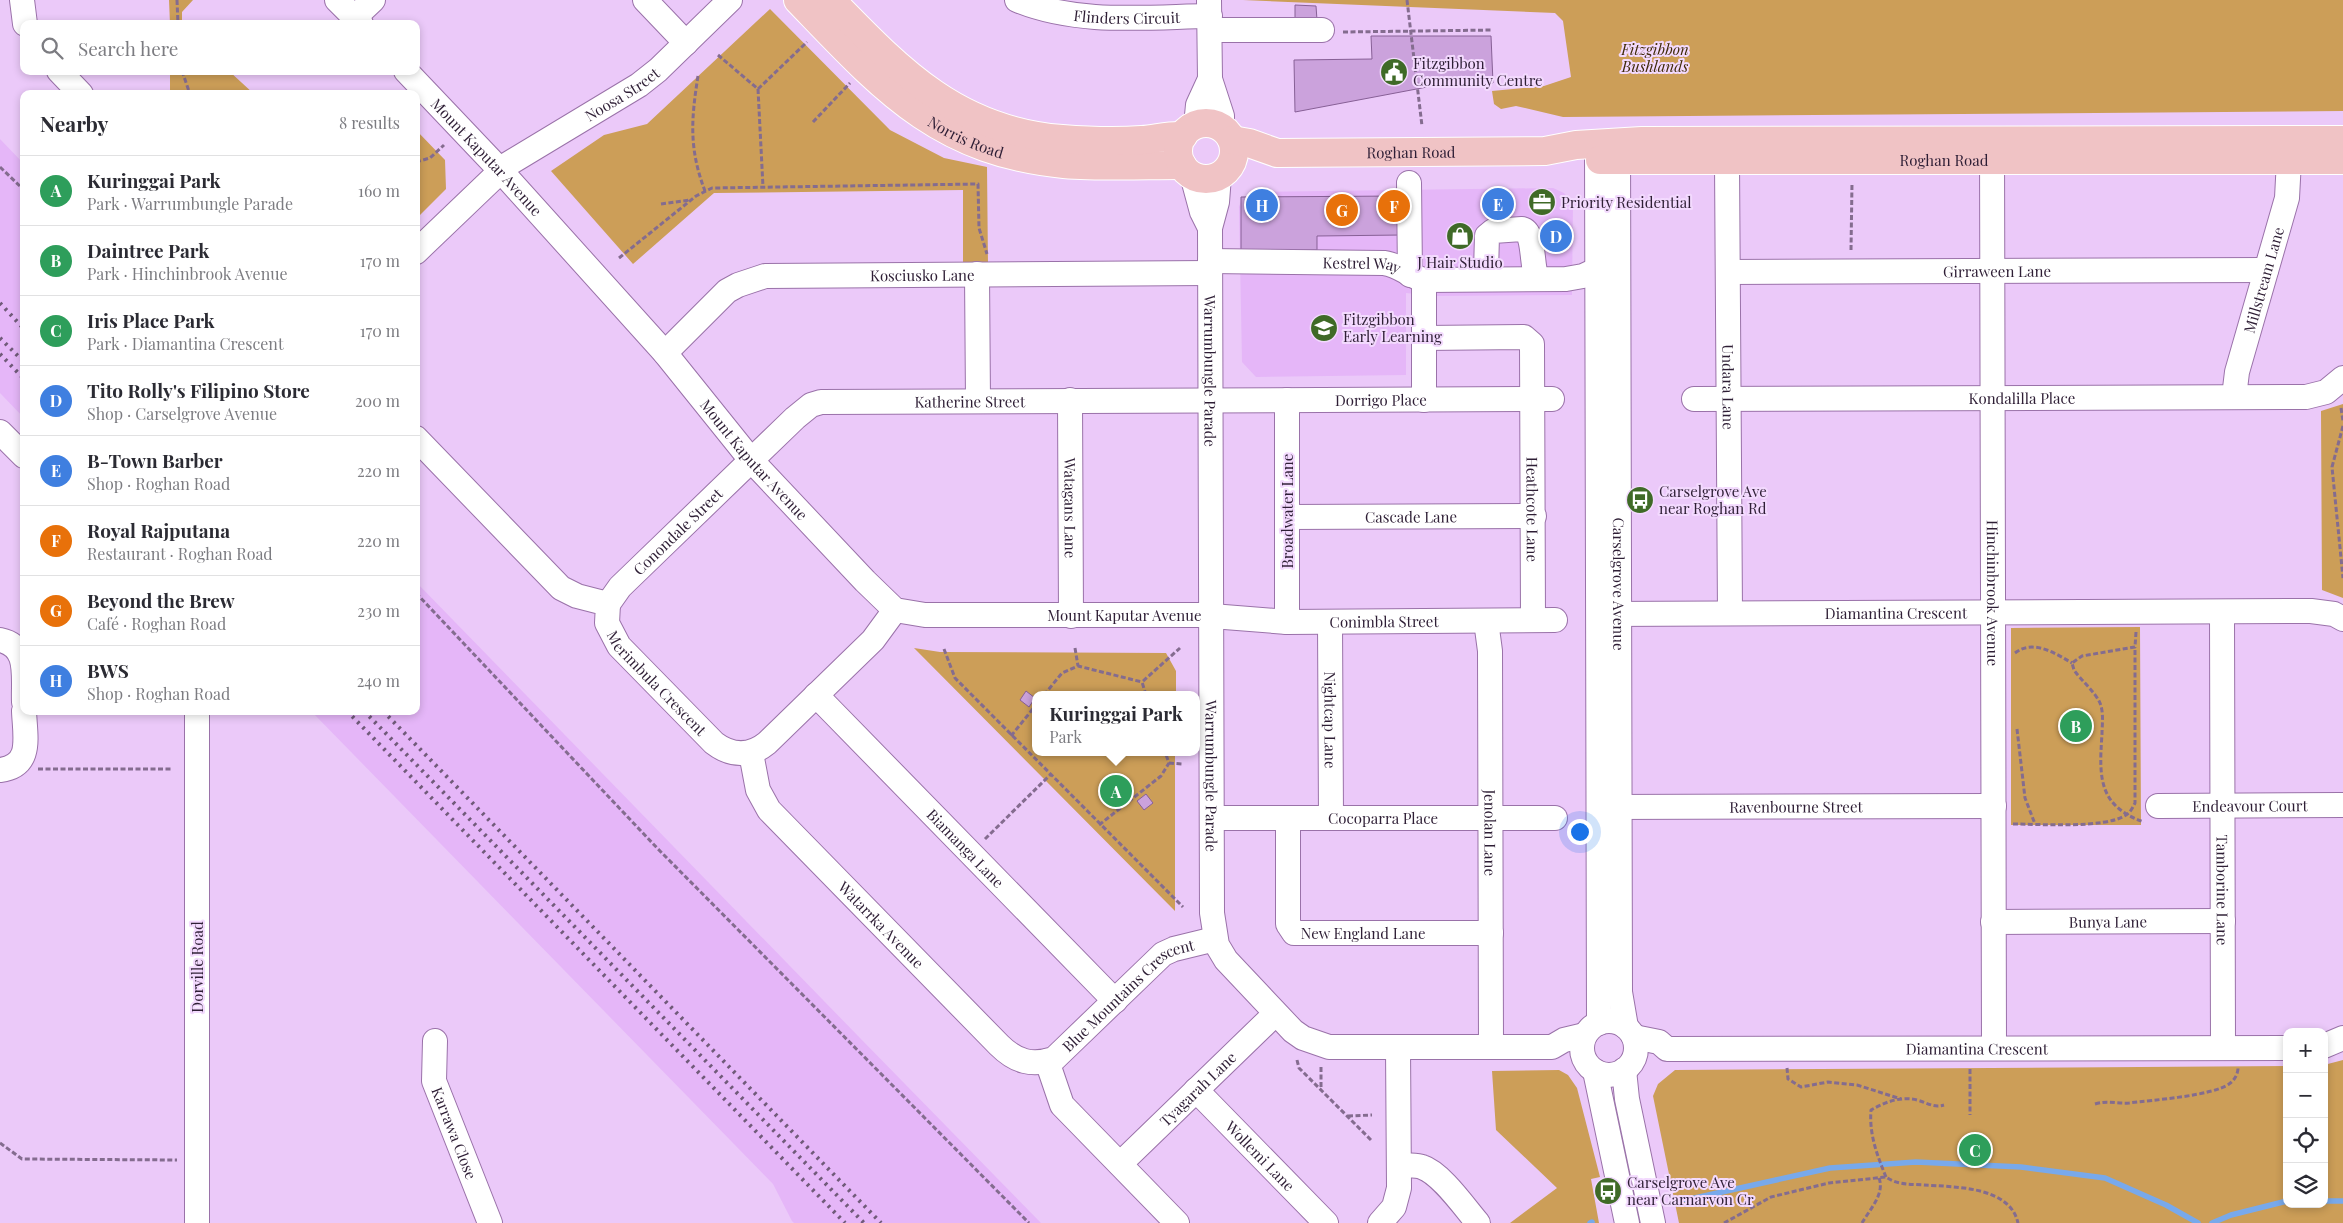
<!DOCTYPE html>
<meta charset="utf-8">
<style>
:root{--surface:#fff;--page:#f2f2f3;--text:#2b2b33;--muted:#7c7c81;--line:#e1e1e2;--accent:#0f766e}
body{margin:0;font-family:"Playfair Display",serif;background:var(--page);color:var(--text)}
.controls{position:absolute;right:15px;bottom:15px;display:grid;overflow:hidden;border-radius:10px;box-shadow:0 2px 8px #0003}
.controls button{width:45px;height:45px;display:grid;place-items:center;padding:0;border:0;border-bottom:1px solid var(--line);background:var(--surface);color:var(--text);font:25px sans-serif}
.you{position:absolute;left:1579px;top:831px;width:18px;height:18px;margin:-12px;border:4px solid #fff;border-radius:50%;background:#1a73e8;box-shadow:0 0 0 8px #1a73e833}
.badge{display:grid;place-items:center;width:32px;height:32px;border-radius:50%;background:var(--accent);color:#fff;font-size:16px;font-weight:700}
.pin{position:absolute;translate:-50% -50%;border:2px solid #fff;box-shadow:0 1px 5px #0006}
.popup{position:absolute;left:1032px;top:691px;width:168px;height:65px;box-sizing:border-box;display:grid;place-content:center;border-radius:10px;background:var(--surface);filter:drop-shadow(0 1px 4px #0005);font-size:16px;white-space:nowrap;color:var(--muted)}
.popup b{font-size:19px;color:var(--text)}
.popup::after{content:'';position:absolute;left:50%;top:100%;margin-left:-10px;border:10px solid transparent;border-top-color:var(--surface)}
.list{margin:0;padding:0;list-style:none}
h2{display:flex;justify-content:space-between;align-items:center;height:65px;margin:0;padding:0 20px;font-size:21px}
h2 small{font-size:16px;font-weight:400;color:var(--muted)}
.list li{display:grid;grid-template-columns:32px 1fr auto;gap:15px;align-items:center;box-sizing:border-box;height:70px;padding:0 20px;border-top:1px solid var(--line)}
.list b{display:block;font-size:19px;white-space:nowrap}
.list p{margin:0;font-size:16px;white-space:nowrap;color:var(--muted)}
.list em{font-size:16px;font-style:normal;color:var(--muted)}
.icon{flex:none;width:28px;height:28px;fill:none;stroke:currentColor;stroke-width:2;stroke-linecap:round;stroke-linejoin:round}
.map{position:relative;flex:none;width:2343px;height:1223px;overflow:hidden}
.search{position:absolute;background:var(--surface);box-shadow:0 2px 8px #0003;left:20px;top:20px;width:400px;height:55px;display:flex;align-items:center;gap:12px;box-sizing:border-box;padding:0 18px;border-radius:10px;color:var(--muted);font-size:19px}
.panel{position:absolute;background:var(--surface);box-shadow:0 2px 8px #0003;left:20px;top:90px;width:400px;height:625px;border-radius:10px}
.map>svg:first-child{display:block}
.built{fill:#e5b6f8}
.green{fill:#cc9e58}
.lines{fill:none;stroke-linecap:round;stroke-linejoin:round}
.stream{stroke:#78a9eb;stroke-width:5.5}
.building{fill:#cba2dc;stroke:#876096}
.minor-casing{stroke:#9a72a9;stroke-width:26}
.major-casing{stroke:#fff;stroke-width:30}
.path{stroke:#846c8f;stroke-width:3;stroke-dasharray:5 2.5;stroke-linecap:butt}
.minor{stroke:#fff;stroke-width:24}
.major{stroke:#f0c3c5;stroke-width:28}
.rail{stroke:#705a79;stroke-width:4;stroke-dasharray:2.5 5;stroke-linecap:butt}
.labels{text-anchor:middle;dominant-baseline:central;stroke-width:4;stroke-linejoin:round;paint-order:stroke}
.street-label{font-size:15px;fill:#2e1e35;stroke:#f3dafe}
.park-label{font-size:15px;font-style:italic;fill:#3f2a08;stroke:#f3dafe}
.poi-label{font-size:15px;fill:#2e1e35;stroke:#f3dafe;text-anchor:start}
</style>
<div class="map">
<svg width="2343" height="1223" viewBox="0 0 2343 1223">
<rect width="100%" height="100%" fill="#ebc9f9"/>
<!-- built -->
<path class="built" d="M 0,139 L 24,164 L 24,418 L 0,393 Z
M 1553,188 L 1564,193 L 1573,203 L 1572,295 L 1435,296 L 1406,293 L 1406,375 L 1256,377 L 1242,362 L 1239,207 L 1242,198 L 1254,192 Z
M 416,582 L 860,1038 L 1041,1223 L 794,1223 L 792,1221 L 773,1184 L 311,711 L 416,711 Z"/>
<!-- green -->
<path class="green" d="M 169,0 L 193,0 L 182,12 L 182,24 L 170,24 Z
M 1243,0 L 2343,0 L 2343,111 L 1563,117 L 1516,106 L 1501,109 L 1494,104 L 1492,91 L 1544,86 L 1571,77 L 1563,21 L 1555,13 Z
M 770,9 L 890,130 L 944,158 L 987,167 L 988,265 L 963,266 L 963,190 L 714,193 L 633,264 L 551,171 L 604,135 L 647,124 Z
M 170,71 L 229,71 L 254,94 L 170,94 Z
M 416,130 L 445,160 L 446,189 L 416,219 Z
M 2343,404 L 2343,598 L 2322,590 L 2321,411 Z
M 2140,627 L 2141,825 L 2011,825 L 2011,628 Z
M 914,648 L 940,652 L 1166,653 L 1176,671 L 1176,695 L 1036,695 L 1036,752 L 1175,752 L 1175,911 Z
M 2343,1060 L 2343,1223 L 1679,1223 L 1653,1096 L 1658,1084 L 1675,1070 L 2287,1066 L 2287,1204 L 2324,1204 L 2324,1065 Z
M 1559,1070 L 1568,1075 L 1577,1088 L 1600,1177 L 1591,1179 L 1599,1223 L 1510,1223 L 1557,1188 L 1496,1130 L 1492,1071 Z"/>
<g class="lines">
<!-- stream -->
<path class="stream" d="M 1686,1200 L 1830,1168 L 1916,1162 L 2021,1167 L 2105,1178 L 2166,1205 L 2198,1223
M 2324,1201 L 2343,1201
M 1590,1223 L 1592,1222
M 2212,1223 L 2231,1215 L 2287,1201"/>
</g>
<!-- building -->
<path class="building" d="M 1295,5 L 1316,6 L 1317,20 L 1295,21 Z
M 1371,36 L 1491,36 L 1493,83 L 1443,84 L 1295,112 L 1294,60 L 1372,59 Z
M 1402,196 L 1402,235 L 1317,236 L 1317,250 L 1241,251 L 1241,197 Z
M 1026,691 L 1035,698 L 1029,707 L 1020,700 Z
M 1146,794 L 1153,803 L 1144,810 L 1137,801 Z"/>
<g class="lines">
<!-- minor casing -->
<g class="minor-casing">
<g id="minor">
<path d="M 22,0 L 25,24"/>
<path d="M 337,0 L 361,24"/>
<path d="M 645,0 L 686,43"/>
<path id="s1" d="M 1017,0 C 1077,25 1146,17 1210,16"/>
<path d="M 1209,1 L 1210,79 L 1222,116 L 1222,128"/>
<path d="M 355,17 L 373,0"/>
<path d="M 1210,30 L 1322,30"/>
<path d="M 59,71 L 81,94"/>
<path id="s2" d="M 406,71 L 501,171 L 665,353 L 751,460 L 865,581 L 895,610 L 925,615 L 1199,615 L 1287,622 L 1555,620"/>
<path d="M 1196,126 L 1198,105 L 1210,79"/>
<path id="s3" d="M 1992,141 L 1994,1047"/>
<path id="s4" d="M 1618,142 L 1620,992 L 1626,1027"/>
<path d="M 1597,144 L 1599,1023"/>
<path id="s5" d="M 1727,162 L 1730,613"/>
<path d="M 1192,175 L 1202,212 L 1210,228"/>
<path id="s6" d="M 1219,176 L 1217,202 L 1210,228 L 1212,913 L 1217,945 L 1226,960 L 1293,1031 L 1303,1038 L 1329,1047 L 1552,1047 L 1564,1040 L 1585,1035"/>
<path d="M 1409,183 L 1410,275"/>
<path id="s7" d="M 416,252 L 508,164 L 639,85 L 658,70 L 730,0"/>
<path id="s8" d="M 1210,261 L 1384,263 C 1400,265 1409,276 1424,280 L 1566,279 L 1583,276 L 1598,269"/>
<path id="s9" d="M 1728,272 L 2266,270"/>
<path d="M 977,274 L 978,401"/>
<path d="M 1483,279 L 1486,271 L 1487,236 L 1493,231 L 1522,229 C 1535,232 1531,265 1537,279"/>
<path id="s10" d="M 1424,338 L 1524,337 L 1532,344 L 1533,620"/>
<path id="s11" d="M 665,353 L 727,291 L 738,285 L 765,276 L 1210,273"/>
<path id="s12" d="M 2234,397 L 2237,372 L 2287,198 L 2289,160"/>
<path id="s13" d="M 1694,399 L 2306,397 L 2326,392 L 2343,378"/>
<path id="s14" d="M 1070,400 L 1071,616"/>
<path d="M 1424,400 L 1424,280"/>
<path d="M 0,432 L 24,456"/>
<path id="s15" d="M 416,438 L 561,588 L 577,596 L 608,604 L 607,623 L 619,646 L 714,743 C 731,756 750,757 767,743 L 873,640 L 895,610"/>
<path id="s16" d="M 1287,517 L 1534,516"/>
<path id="s17" d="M 608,604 L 620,587 L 795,418 L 811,405 L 821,402 L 1552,399"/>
<path id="s18" d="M 2222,612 L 2223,1048"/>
<path id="s19" d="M 1604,614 L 2311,611 L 2334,614 L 2343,619"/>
<path id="s20" d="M 1486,621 L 1490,651 L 1491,1047"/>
<path d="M 1287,622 L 1287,400"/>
<path id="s21" d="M 1330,622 L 1331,818"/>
<path d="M 0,640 C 30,646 23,677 24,702"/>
<path id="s22" d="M 816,695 L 1115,1001"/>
<path id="s23" d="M 751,753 L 758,790 L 769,810 L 999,1045 C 1016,1062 1032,1066 1054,1059 L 1163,954 L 1174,949 L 1215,939"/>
<path d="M 0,770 C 33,766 25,737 24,711"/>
<path id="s24" d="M 2158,806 L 2343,805"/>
<path id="s25" d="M 1605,807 L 1994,806"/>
<path id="s26" d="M 1212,818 L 1555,818"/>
<path id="s27" d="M 1288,818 L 1288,924 L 1294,933 L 1491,933"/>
<path id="s28" d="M 1993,922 L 2223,921"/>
<circle cx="1609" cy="1048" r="27"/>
<path id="s29" d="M 1634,1037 L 1659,1042 L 1667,1049 L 2287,1048"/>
<path id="s30" d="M 435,1041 L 434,1081 L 490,1223"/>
<path d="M 2324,1046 L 2343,1038"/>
<path d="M 1047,1061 L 1062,1105 L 1177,1223"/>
<path d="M 1624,1070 L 1627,1099 L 1653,1223"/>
<path d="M 1595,1071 L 1627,1223"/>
<path id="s31" d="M 1196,1090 L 1326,1223"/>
<path id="s32" d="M 1120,1164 L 1275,1014"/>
<path d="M 1399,1166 C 1406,1166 1415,1164 1422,1167 C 1441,1173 1465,1208 1478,1223"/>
<path d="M 197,1223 L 197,711"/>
<path d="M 1380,1223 L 1394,1207 L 1399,1188 L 1398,1048"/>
</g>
</g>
<!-- major casing -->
<g class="major-casing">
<g id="major">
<path id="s33" d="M 798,0 C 881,86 937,152 1064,164 C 1103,167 1143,165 1182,165"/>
<path d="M 831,0 C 900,71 957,131 1062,139 C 1088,141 1116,142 1142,140 C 1156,139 1169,135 1183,136"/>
<circle cx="1206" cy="151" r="28"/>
<path id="s34" d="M 1232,140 L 1249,143 L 1277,153 L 1545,151 L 1576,145 L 1642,141 L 2343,140"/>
<path id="s35" d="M 1600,160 L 2343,160"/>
</g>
</g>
<!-- path -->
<path class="path" d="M 177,0 L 178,24
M 1407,0 L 1422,126
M 1343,32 L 1493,30
M 718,55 L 758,89 L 763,187
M 182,71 L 190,94
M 698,76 C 691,120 689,149 705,191
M 758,89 L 807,42
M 813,122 L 850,83
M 416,162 L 430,158 L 444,145
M 0,167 L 24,190
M 661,204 L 690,200
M 1851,250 L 1852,183
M 619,258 L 696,196 L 712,188 L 978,184 L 979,228 L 987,254
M 2341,408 L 2343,421
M 2343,426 L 2332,467 L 2343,578
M 416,593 L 658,849 L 1029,1223
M 2136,632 L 2135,647 L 2082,656 L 2072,663 L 2074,670 C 2081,680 2095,692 2100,703 C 2104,713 2102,725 2102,734 C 2099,777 2098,806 2144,822
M 1075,648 L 1078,666
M 944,649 L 955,678 L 1183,907
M 2015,653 C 2033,639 2055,653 2072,663
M 1044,695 L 1062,673 L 1078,666 L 1142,682
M 1146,695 L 1142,682 L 1180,648
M 2017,729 L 2025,798 L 2035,824
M 1011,736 L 1036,705
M 1169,763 L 1182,764
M 38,769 L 172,769
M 2013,824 C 2039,824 2105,829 2126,815 C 2130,813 2133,807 2135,803 L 2135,647
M 1099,825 L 1161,776 L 1169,763 L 1165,752
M 985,839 L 1050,775
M 1297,1060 L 1299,1068 L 1372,1141
M 1321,1067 L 1321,1090
M 1787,1068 L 1788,1079 L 1801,1087 L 1828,1082 L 1857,1085 L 1901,1099
M 1970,1069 L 1970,1115
M 2095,1104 C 2108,1100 2117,1104 2129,1103 C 2152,1100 2212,1096 2229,1084 C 2234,1081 2238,1074 2238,1068
M 1348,1116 L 1372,1115
M 0,1143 L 22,1159 L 177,1160
M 1886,1177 C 1877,1155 1869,1134 1871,1110 C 1885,1102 1901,1096 1917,1100 C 1928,1103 1933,1108 1944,1105
M 1724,1223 L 1771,1197 L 1829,1183 L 1886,1177 C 1897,1185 1910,1184 1924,1185 C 1954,1187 2010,1186 2018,1223
M 1862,1223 C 1870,1209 1885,1194 1879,1178"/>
<!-- minor -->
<use href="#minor" class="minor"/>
<!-- major -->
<use href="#major" class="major"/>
<!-- rail -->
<path class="rail" d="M 0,303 L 24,329
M 0,338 L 24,362
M 0,354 L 24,379
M 347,711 L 845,1223
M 364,711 L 864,1223
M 383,711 L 881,1223"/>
</g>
<!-- icons -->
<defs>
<g id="civic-disc" transform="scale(1.4375)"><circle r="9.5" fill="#3f6a27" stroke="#f3dafe"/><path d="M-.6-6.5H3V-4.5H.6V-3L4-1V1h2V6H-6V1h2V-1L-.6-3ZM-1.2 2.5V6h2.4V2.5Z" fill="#fff"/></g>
<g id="office-disc" transform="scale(1.4375)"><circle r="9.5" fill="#3f6a27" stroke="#f3dafe"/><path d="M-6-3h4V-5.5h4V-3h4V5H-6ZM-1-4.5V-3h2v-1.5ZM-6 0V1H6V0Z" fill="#fff"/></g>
<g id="shop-disc" transform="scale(1.4375)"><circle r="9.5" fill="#3f6a27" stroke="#f3dafe"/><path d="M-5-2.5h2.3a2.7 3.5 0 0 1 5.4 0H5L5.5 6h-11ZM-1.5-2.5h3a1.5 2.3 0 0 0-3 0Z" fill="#fff"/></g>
<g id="school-disc" transform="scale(1.4375)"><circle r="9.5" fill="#3f6a27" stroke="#f3dafe"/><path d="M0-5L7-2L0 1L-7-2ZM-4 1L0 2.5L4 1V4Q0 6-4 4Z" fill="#fff"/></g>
<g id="bus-disc" transform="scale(1.4375)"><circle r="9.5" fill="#3f6a27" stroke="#f3dafe"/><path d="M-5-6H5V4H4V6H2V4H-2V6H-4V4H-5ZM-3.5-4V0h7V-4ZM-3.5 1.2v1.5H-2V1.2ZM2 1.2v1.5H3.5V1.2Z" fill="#fff"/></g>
</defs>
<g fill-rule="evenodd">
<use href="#civic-disc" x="1394" y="72"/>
<use href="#office-disc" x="1542" y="202"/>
<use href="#shop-disc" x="1460" y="236"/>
<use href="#school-disc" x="1324" y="328"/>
<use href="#bus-disc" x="1640" y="500"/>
<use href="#bus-disc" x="1608" y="1191"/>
</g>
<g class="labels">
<!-- street labels -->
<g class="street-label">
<text stroke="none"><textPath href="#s1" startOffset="112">Flinders Circuit</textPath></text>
<text stroke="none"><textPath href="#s7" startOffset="261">Noosa Street</textPath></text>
<text stroke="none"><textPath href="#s33" startOffset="219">Norris Road</textPath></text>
<text stroke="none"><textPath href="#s34" startOffset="181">Roghan Road</textPath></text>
<text stroke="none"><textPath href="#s2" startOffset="118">Mount Kaputar Avenue</textPath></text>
<text stroke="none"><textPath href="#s35" startOffset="344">Roghan Road</textPath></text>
<text stroke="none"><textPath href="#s8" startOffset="152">Kestrel Way</textPath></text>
<text stroke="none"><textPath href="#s9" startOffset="269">Girraween Lane</textPath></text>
<text stroke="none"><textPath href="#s11" startOffset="286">Kosciusko Lane</textPath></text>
<text stroke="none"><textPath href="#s12" startOffset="121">Millstream Lane</textPath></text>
<text stroke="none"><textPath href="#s6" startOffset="196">Warrumbungle Parade</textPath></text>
<text stroke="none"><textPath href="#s5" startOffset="225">Undara Lane</textPath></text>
<text stroke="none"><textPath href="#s13" startOffset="328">Kondalilla Place</textPath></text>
<text stroke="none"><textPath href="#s17" startOffset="855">Dorrigo Place</textPath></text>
<text stroke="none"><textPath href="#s17" startOffset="444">Katherine Street</textPath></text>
<text stroke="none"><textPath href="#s2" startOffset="522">Mount Kaputar Avenue</textPath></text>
<text stroke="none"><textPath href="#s14" startOffset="108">Watagans Lane</textPath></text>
<text stroke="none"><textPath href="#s10" startOffset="276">Heathcote Lane</textPath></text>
<text transform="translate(1287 511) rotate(-90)">Broadwater Lane</text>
<text stroke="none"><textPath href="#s16" startOffset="124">Cascade Lane</textPath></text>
<text stroke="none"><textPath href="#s17" startOffset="101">Conondale Street</textPath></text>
<text stroke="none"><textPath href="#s4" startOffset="442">Carselgrove Avenue</textPath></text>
<text stroke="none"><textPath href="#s3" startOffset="452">Hinchinbrook Avenue</textPath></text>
<text stroke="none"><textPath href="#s19" startOffset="292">Diamantina Crescent</textPath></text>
<text stroke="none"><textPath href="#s2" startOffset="958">Mount Kaputar Avenue</textPath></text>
<text stroke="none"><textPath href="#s2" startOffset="1218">Conimbla Street</textPath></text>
<text stroke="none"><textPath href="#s15" startOffset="356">Merimbula Crescent</textPath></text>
<text stroke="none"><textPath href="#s21" startOffset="98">Nightcap Lane</textPath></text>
<text stroke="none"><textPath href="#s6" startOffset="601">Warrumbungle Parade</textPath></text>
<text stroke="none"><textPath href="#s24" startOffset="92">Endeavour Court</textPath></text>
<text stroke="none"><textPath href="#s25" startOffset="191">Ravenbourne Street</textPath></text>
<text stroke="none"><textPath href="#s26" startOffset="171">Cocoparra Place</textPath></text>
<text stroke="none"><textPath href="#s20" startOffset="212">Jenolan Lane</textPath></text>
<text stroke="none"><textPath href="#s22" startOffset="214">Biamanga Lane</textPath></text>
<text stroke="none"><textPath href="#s18" startOffset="278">Tamborine Lane</textPath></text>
<text stroke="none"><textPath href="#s28" startOffset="115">Bunya Lane</textPath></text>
<text stroke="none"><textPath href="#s23" startOffset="221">Watarrka Avenue</textPath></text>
<text stroke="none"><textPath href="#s27" startOffset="186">New England Lane</textPath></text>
<text transform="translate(197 967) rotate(-90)">Dorville Road</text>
<text stroke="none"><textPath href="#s23" startOffset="549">Blue Mountains Crescent</textPath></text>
<text stroke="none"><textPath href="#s29" startOffset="346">Diamantina Crescent</textPath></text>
<text stroke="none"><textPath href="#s32" startOffset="108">Tyagarah Lane</textPath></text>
<text stroke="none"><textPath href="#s30" startOffset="96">Karrawa Close</textPath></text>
<text stroke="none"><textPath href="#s31" startOffset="92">Wollemi Lane</textPath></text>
</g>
<!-- park labels -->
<g class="park-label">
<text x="1655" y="49">Fitzgibbon<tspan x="1655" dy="17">Bushlands</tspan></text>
</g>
<!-- poi labels -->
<g class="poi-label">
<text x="1413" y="63">Fitzgibbon<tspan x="1413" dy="17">Community Centre</tspan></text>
<text x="1561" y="202">Priority Residential</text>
<text x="1460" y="262" text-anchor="middle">J Hair Studio</text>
<text x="1343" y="319">Fitzgibbon<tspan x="1343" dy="17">Early Learning</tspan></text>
<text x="1659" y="491">Carselgrove Ave<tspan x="1659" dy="17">near Roghan Rd</tspan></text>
<text x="1627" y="1182">Carselgrove Ave<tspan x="1627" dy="17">near Carnarvon Cr</tspan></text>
</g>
</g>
</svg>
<div class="controls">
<button>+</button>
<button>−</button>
<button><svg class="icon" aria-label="locate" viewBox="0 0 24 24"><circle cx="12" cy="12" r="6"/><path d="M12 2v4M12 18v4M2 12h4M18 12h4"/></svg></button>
<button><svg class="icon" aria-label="layers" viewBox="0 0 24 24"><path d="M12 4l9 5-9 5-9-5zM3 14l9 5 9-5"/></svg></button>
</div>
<div class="you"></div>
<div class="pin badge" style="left:1116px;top:791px;background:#2e9e5b">A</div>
<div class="popup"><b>Kuringgai Park</b>Park</div>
<div class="pin badge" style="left:2076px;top:726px;background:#2e9e5b">B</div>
<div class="pin badge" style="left:1975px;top:1150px;background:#2e9e5b">C</div>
<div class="pin badge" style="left:1556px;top:236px;background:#3f7fe0">D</div>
<div class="pin badge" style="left:1498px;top:204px;background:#3f7fe0">E</div>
<div class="pin badge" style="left:1394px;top:206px;background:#e8710a">F</div>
<div class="pin badge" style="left:1342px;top:210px;background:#e8710a">G</div>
<div class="pin badge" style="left:1262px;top:205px;background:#3f7fe0">H</div>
<div class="search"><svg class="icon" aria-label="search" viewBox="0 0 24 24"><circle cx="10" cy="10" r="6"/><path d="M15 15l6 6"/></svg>Search here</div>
<section class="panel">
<h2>Nearby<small>8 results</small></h2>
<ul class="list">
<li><span class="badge" style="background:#2e9e5b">A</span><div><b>Kuringgai Park</b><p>Park · Warrumbungle Parade</p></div><em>160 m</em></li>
<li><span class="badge" style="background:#2e9e5b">B</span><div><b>Daintree Park</b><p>Park · Hinchinbrook Avenue</p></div><em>170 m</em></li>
<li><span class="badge" style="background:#2e9e5b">C</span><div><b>Iris Place Park</b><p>Park · Diamantina Crescent</p></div><em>170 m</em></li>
<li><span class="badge" style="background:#3f7fe0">D</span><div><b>Tito Rolly's Filipino Store</b><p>Shop · Carselgrove Avenue</p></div><em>200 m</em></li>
<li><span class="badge" style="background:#3f7fe0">E</span><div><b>B-Town Barber</b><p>Shop · Roghan Road</p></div><em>220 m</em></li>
<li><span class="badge" style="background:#e8710a">F</span><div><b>Royal Rajputana</b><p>Restaurant · Roghan Road</p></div><em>220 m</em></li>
<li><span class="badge" style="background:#e8710a">G</span><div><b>Beyond the Brew</b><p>Café · Roghan Road</p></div><em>230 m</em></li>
<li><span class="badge" style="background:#3f7fe0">H</span><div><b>BWS</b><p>Shop · Roghan Road</p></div><em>240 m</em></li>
</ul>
</section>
</div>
